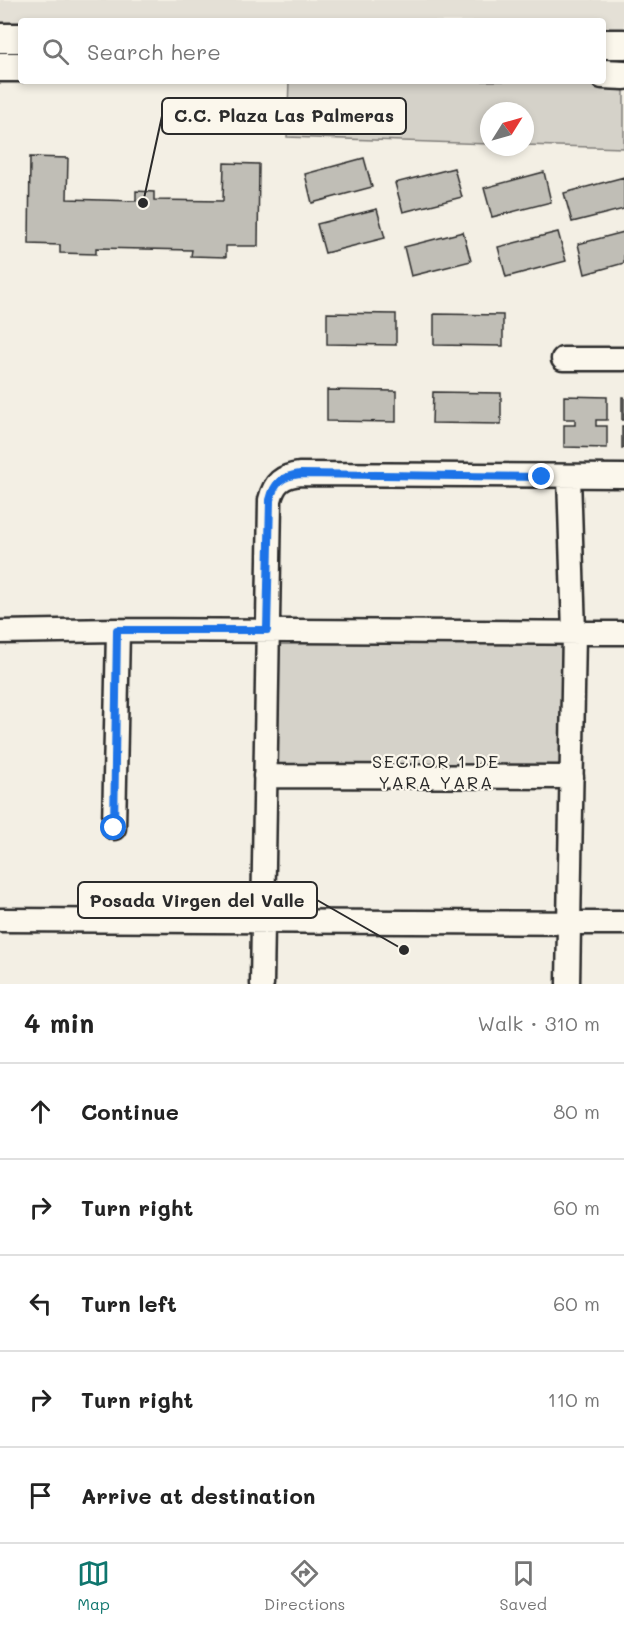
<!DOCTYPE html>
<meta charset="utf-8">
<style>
:root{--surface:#fff;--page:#f6f6f6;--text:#222;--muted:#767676;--line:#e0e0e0;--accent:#0f766e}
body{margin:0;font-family:Mali,sans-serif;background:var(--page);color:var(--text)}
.compass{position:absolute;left:480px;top:102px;width:54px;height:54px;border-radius:50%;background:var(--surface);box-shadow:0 3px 9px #0003;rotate:53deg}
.stop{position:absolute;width:18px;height:18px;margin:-14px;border:4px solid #1a73e8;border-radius:50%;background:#fff}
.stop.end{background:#1a73e8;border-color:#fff;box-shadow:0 2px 6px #0008}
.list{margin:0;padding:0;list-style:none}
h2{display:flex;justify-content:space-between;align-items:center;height:78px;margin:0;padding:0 24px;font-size:26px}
h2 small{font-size:20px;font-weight:400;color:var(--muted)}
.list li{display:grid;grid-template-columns:39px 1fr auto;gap:18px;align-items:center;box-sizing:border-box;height:96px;padding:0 24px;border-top:2px solid var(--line)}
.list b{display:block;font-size:22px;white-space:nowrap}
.list em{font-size:20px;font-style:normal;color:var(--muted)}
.icon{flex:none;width:33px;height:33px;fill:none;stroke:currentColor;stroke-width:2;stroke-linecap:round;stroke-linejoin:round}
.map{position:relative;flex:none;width:624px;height:984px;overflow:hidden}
.search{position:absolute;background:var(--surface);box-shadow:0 3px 9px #0003;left:18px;right:18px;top:18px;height:66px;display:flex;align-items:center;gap:15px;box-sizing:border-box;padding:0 21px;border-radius:6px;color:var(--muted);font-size:22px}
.sheet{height:558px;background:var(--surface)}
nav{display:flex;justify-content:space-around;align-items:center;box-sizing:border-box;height:84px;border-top:2px solid var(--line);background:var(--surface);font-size:16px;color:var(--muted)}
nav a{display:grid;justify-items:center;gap:3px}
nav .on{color:var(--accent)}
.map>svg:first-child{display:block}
.built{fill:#e4e0d6}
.green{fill:#d5d2c9;stroke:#807e7a;stroke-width:1.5}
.building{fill:#c0beb6;stroke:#2b2b2b;stroke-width:1.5}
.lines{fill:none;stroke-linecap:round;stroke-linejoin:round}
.minor-casing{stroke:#2b2b2b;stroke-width:27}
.major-casing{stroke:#2b2b2b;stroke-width:33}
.minor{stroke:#fbf7ec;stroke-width:22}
.major{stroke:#fbf7ec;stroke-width:28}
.route{stroke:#1a73e8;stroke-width:8}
.labels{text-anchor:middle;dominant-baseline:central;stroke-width:4.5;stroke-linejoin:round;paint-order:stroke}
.neighbourhood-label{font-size:18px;letter-spacing:1.5px;fill:#2b2b2b;stroke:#fbf7ec}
.leader{fill:none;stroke:#2b2b2b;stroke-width:2}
.callout-dot{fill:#2b2b2b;stroke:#fbf7ec;stroke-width:2}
.callout{fill:#fbf7ec;stroke:#2b2b2b;stroke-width:2}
.callout-label{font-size:18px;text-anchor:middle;font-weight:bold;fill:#2b2b2b}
</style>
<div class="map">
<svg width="624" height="984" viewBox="0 0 624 984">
<rect width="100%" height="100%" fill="#f3efe4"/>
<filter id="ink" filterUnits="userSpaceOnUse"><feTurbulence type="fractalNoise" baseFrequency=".0167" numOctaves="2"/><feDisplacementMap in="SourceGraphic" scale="12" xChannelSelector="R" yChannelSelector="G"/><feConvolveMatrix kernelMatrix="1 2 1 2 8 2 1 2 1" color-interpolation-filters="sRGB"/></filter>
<g filter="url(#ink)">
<!-- built -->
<path class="built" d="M 0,0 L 624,0 L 624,44 L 603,44 L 603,21 L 21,21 L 21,38 L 0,38 Z"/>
<!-- green -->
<path class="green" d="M 624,75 L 624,148 L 525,145 L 525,111 L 489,111 L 489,144 L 287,137 L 289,81 L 603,81 Z
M 267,630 L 574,632 L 572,777 L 265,776 Z"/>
<!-- building -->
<path class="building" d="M 30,157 L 68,158 L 67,199 L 136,201 L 136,191 L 154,192 L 154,200 L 223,201 L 224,163 L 259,164 L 258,246 L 226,246 L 226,257 L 191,256 L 192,250 L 96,248 L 96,254 L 60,253 L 60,245 L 29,244 Z
M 364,158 L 372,187 L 312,203 L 305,174 Z
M 454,168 L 462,197 L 403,212 L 395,183 Z
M 544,172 L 551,202 L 492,217 L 484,188 Z
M 624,177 L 624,209 L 572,222 L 564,193 Z
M 377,209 L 385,238 L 325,253 L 317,224 Z
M 463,232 L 471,261 L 411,276 L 404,247 Z
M 558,232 L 566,261 L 506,277 L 498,247 Z
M 624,232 L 624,263 L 585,274 L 578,244 Z
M 327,313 L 396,314 L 396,345 L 327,344 Z
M 434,314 L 503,315 L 503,346 L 434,345 Z
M 327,390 L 396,391 L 396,422 L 327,421 Z
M 433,392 L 501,393 L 501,424 L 432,423 Z
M 564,396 L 607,397 L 607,420 L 596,420 L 596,426 L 607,426 L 607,448 L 564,447 L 564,425 L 575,425 L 575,419 L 564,419 Z
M 622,397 L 624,397 L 624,420 L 622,420 Z
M 622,426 L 624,426 L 624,448 L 622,448 Z"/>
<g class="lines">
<!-- minor casing -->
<g class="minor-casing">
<path id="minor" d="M 563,359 L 624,359
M 0,632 L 118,630 L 624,633
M 265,776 L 572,777
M 114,828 L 118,630
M 0,920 L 624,923
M 262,984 L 270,500 C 274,483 282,476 300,474 L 624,476
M 568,984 L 574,632 L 569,477"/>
</g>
<!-- major casing -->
<g class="major-casing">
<path id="major" d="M 0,38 L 21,38
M 603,44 L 624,44
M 0,67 L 21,67
M 603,74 L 624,75"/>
</g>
<!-- minor -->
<use href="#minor" class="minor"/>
<!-- major -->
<use href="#major" class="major"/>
</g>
</g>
<g class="lines" filter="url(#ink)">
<!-- route -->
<path class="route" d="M 114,828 L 117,630 L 267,630 L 270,500 C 274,483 282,476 300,474 L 542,477"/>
</g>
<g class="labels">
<!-- neighbourhood labels -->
<g class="neighbourhood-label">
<text x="436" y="761">SECTOR 1 DE<tspan x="436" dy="21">YARA YARA</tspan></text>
</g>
</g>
<!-- callouts -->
<path class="leader" d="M143 203L162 116M404 950L317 900"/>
<g class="callout-dot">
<circle cx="143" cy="203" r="6"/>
<circle cx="404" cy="950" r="6"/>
</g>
<g class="callout">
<rect x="162" y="98" width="244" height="36" rx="6"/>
<rect x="78" y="882" width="239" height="36" rx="6"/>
</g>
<g class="callout-label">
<text x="284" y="122">C.C. Plaza Las Palmeras</text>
<text x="197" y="907">Posada Virgen del Valle</text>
</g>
</svg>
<svg class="compass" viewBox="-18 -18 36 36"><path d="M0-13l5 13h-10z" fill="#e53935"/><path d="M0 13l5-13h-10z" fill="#767676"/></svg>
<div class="stop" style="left:114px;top:828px"></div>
<div class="stop end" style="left:542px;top:477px"></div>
<div class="search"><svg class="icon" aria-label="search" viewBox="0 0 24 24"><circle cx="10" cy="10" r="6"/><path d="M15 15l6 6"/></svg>Search here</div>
</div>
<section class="sheet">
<h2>4 min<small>Walk · 310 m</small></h2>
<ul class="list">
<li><svg class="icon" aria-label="ahead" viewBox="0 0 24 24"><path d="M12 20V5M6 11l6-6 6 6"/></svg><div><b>Continue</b></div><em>80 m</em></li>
<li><svg class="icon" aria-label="right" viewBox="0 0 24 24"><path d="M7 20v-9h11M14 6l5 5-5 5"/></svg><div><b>Turn right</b></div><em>60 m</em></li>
<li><svg class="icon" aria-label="left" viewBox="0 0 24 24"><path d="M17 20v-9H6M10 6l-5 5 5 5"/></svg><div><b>Turn left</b></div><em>60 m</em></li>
<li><svg class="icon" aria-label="right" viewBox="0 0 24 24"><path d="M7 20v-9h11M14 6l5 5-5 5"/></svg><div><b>Turn right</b></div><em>110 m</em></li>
<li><svg class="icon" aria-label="arrive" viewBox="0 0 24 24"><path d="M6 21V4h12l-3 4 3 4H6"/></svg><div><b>Arrive at destination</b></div></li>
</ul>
</section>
<nav>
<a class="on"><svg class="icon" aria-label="map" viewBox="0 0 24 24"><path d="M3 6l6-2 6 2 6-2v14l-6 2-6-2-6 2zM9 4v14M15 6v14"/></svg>Map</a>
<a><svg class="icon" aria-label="directions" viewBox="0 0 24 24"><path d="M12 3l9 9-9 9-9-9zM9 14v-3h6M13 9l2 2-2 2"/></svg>Directions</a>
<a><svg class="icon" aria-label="saved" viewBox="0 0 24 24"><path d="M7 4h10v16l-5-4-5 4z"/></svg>Saved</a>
</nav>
